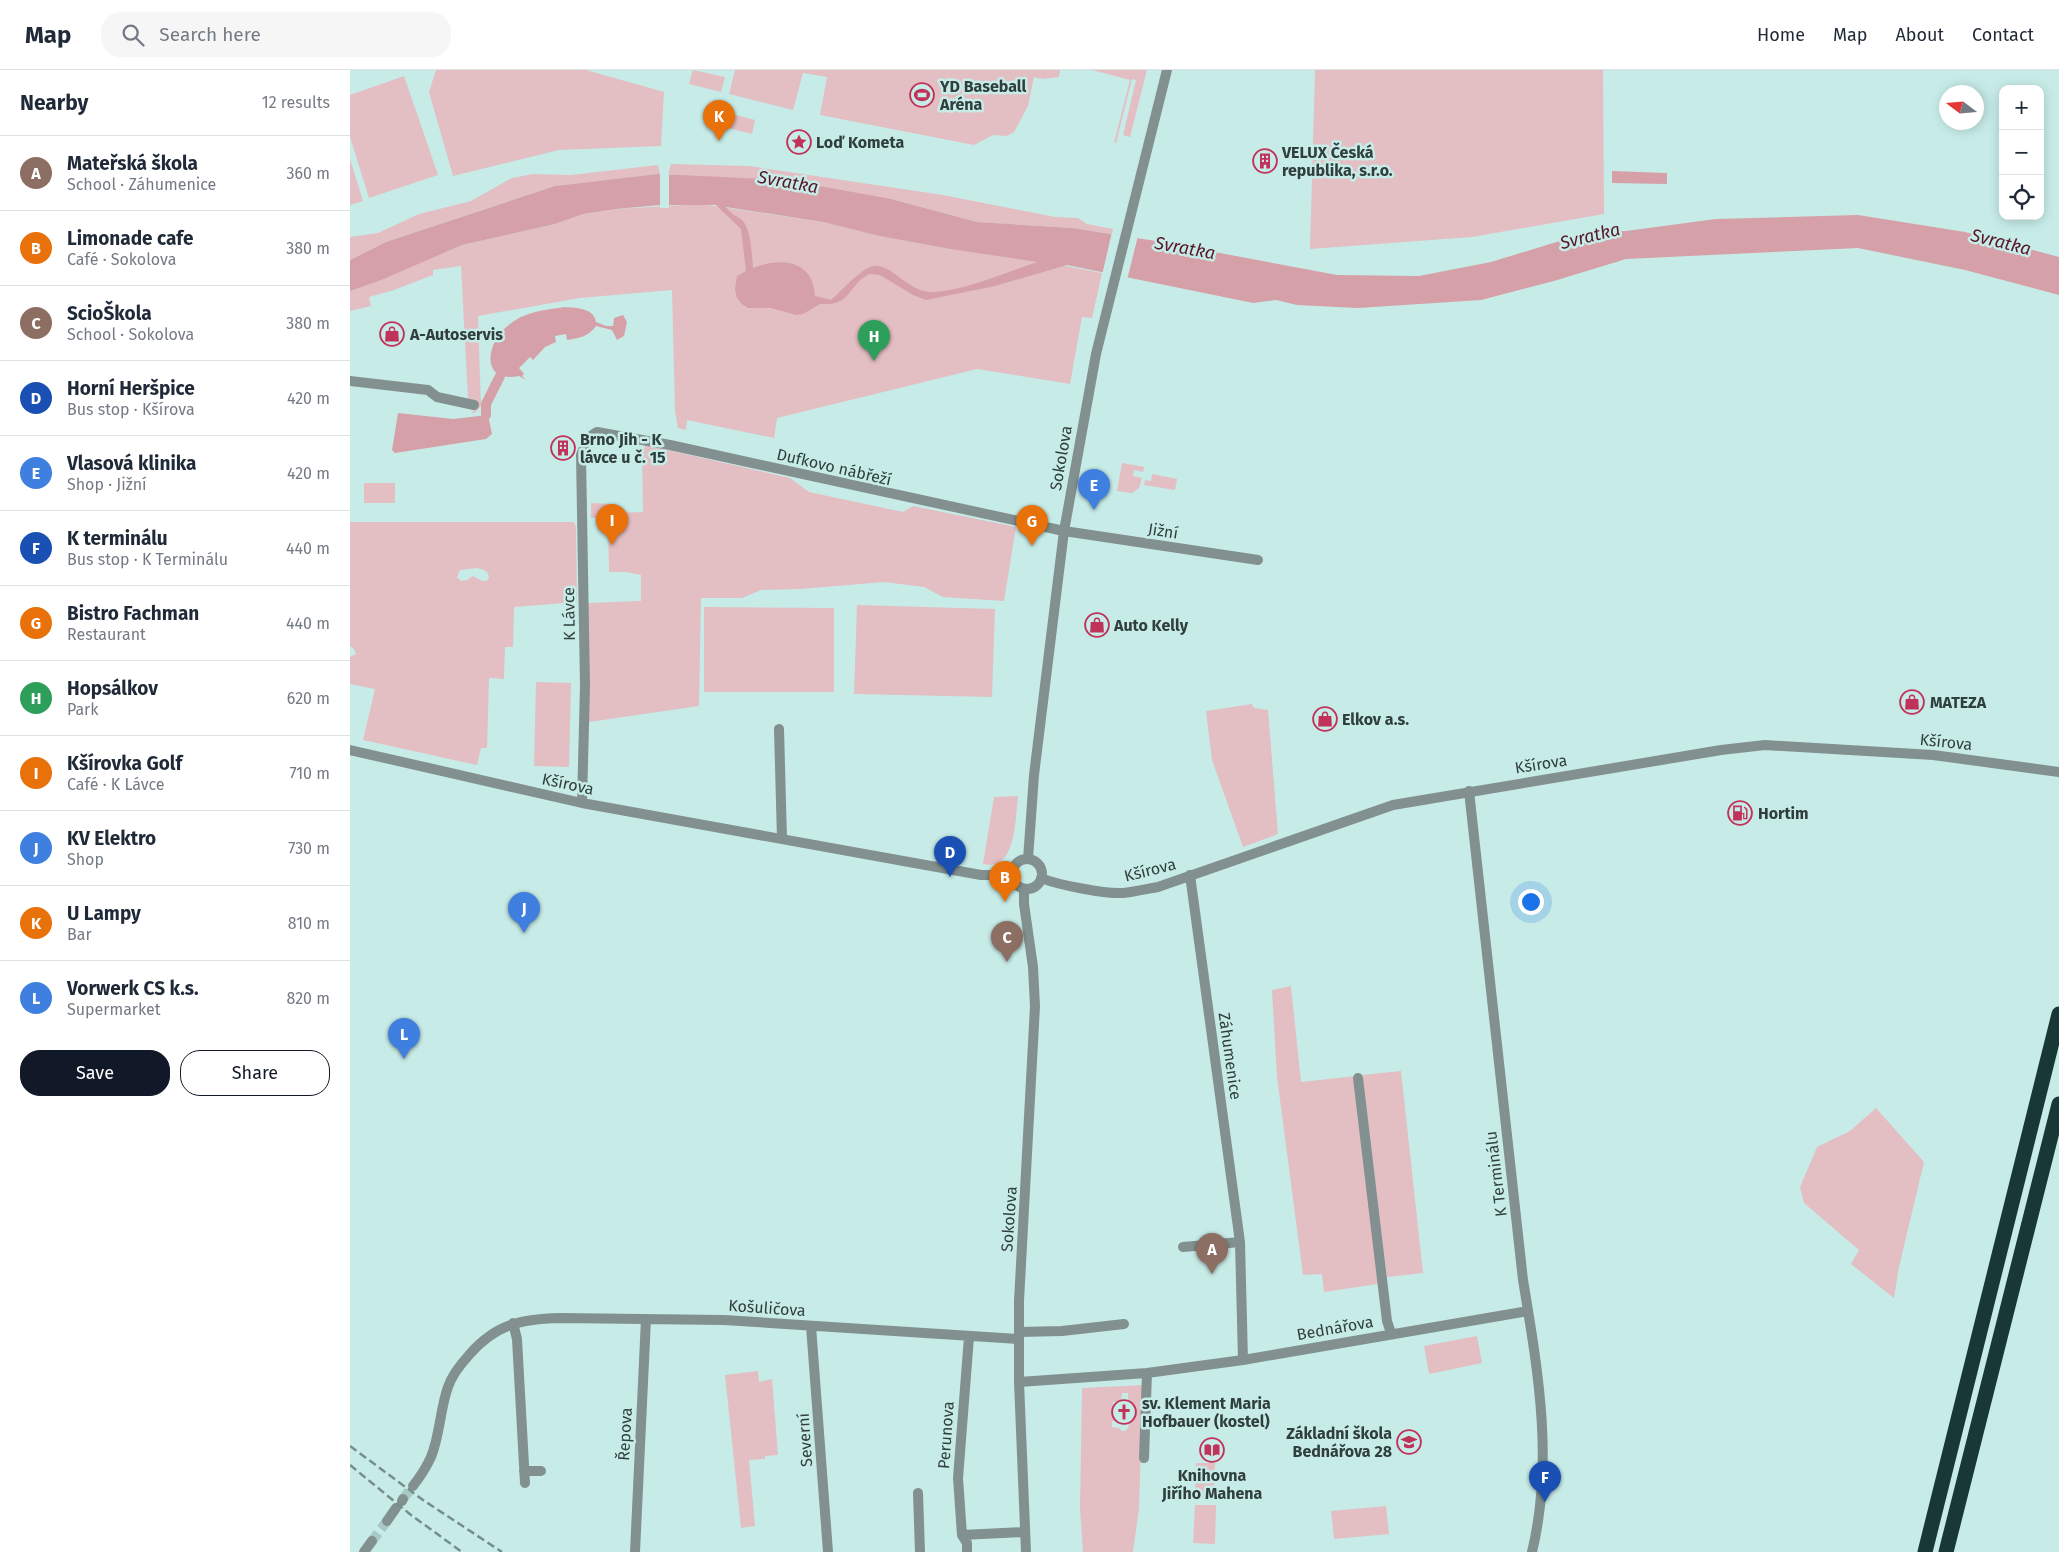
<!DOCTYPE html>
<meta charset="utf-8">
<style>
:root{--surface:#fff;--page:#f6f6f7;--text:#1f2937;--muted:#747a83;--line:#e0e1e3;--accent:#111827}
body{margin:0;font-family:"Fira Sans",sans-serif;background:var(--page);color:var(--text)}
.controls{position:absolute;right:15px;top:15px;display:grid;overflow:hidden;border-radius:10px;box-shadow:0 2px 12px #0003}
.controls button{width:45px;height:45px;display:grid;place-items:center;padding:0;border:0;border-bottom:1px solid var(--line);background:var(--surface);color:var(--text);font:25px sans-serif}
.compass{position:absolute;left:1589px;top:15px;width:45px;height:45px;border-radius:50%;background:var(--surface);box-shadow:0 2px 12px #0003;rotate:286deg}
.you{position:absolute;left:1180px;top:831px;width:18px;height:18px;margin:-12px;border:4px solid #fff;border-radius:50%;background:#1a73e8;box-shadow:0 0 0 8px #1a73e833}
.badge{display:grid;place-items:center;width:32px;height:32px;border-radius:50%;background:var(--accent);color:#fff;font-size:16px;font-weight:700}
.pin{position:absolute;translate:-50% -41px;filter:drop-shadow(0 1px 2px #0008)}
.pin::after{content:'';position:absolute;top:26px;width:18px;height:15px;background:inherit;clip-path:polygon(0 0,100% 0,50% 100%)}
.list{margin:0;padding:0;list-style:none}
h2{display:flex;justify-content:space-between;align-items:center;height:65px;margin:0;padding:0 20px;font-size:21px}
h2 small{font-size:16px;font-weight:400;color:var(--muted)}
.list li{display:grid;grid-template-columns:32px 1fr auto;gap:15px;align-items:center;box-sizing:border-box;height:75px;padding:0 20px;border-top:1px solid var(--line)}
.list b{display:block;font-size:19px;white-space:nowrap}
.list p{margin:0;font-size:16px;white-space:nowrap;color:var(--muted)}
.list em{font-size:16px;font-style:normal;color:var(--muted)}
.actions{display:flex;gap:10px;padding:15px 20px}
.actions a{flex:1;padding:11px 0;border:1px solid var(--accent);border-radius:20px;text-align:center;font-size:18px;color:var(--accent)}
.actions .main{background:var(--accent);color:#fff}
.icon{flex:none;width:28px;height:28px;fill:none;stroke:currentColor;stroke-width:2;stroke-linecap:round;stroke-linejoin:round}
.map{position:relative;flex:none;width:1709px;height:1482px;overflow:hidden}
header{display:flex;align-items:center;gap:30px;box-sizing:border-box;height:70px;padding:0 25px;background:var(--surface);border-bottom:1px solid var(--line)}
header strong{font-size:24px}
nav{display:flex;gap:28px;margin-inline-start:auto;font-size:18px}
.search{width:350px;height:45px;background:var(--page);display:flex;align-items:center;gap:12px;box-sizing:border-box;padding:0 18px;border-radius:20px;color:var(--muted);font-size:19px}
main{display:flex}
aside{flex:1;background:var(--surface)}
.map>svg:first-child{display:block}
.green{fill:#e3bec3;fill-rule:evenodd}
.water{fill:#d5a0a7;fill-rule:evenodd}
.pier{fill:#c7ece8}
.lines{fill:none;stroke-linecap:round;stroke-linejoin:round}
.canal{stroke:#d5a0a7;stroke-width:10}
.minor-tunnel{stroke:#a9c9c6;stroke-width:10;stroke-dasharray:10 5;stroke-linecap:butt}
.minor{stroke:#829190;stroke-width:10}
.tertiary{stroke:#829190;stroke-width:10}
.motorway{stroke:#173836;stroke-width:15}
.rail{stroke:#758e8b;stroke-width:2.5;stroke-dasharray:8 4;stroke-linecap:butt}
.labels{text-anchor:middle;dominant-baseline:central;stroke-width:5;stroke-linejoin:round;paint-order:stroke}
.poi-label{font-size:16px;font-weight:bold;fill:#303f3d;stroke:#c7ece8;text-anchor:start}
.street-label{font-size:16px;fill:#303f3d;stroke:#c7ece8}
.water-label{font-size:18px;font-style:italic;fill:#571728;stroke:#c7ece8}
</style>
<header>
<strong>Map</strong>
<div class="search"><svg class="icon" aria-label="search" viewBox="0 0 24 24"><circle cx="10" cy="10" r="6"/><path d="M15 15l6 6"/></svg>Search here</div>
<nav><a>Home</a><a>Map</a><a>About</a><a>Contact</a></nav>
</header>
<main>
<aside>
<h2>Nearby<small>12 results</small></h2>
<ul class="list">
<li><span class="badge" style="background:#8d6e63">A</span><div><b>Mateřská škola</b><p>School · Záhumenice</p></div><em>360 m</em></li>
<li><span class="badge" style="background:#e8710a">B</span><div><b>Limonade cafe</b><p>Café · Sokolova</p></div><em>380 m</em></li>
<li><span class="badge" style="background:#8d6e63">C</span><div><b>ScioŠkola</b><p>School · Sokolova</p></div><em>380 m</em></li>
<li><span class="badge" style="background:#1a4fb4">D</span><div><b>Horní Heršpice</b><p>Bus stop · Kšírova</p></div><em>420 m</em></li>
<li><span class="badge" style="background:#3f7fe0">E</span><div><b>Vlasová klinika</b><p>Shop · Jižní</p></div><em>420 m</em></li>
<li><span class="badge" style="background:#1a4fb4">F</span><div><b>K terminálu</b><p>Bus stop · K Terminálu</p></div><em>440 m</em></li>
<li><span class="badge" style="background:#e8710a">G</span><div><b>Bistro Fachman</b><p>Restaurant</p></div><em>440 m</em></li>
<li><span class="badge" style="background:#2e9e5b">H</span><div><b>Hopsálkov</b><p>Park</p></div><em>620 m</em></li>
<li><span class="badge" style="background:#e8710a">I</span><div><b>Kšírovka Golf</b><p>Café · K Lávce</p></div><em>710 m</em></li>
<li><span class="badge" style="background:#3f7fe0">J</span><div><b>KV Elektro</b><p>Shop</p></div><em>730 m</em></li>
<li><span class="badge" style="background:#e8710a">K</span><div><b>U Lampy</b><p>Bar</p></div><em>810 m</em></li>
<li><span class="badge" style="background:#3f7fe0">L</span><div><b>Vorwerk CS k.s.</b><p>Supermarket</p></div><em>820 m</em></li>
</ul>
<div class="actions"><a class="main">Save</a><a>Share</a></div>
</aside>
<div class="map">
<svg width="1709" height="1482" viewBox="0 0 1709 1482">
<rect width="100%" height="100%" fill="#c7ece8"/>
<!-- green -->
<path class="green" d="M 86,0 L 236,0 L 314,22 L 311,76 L 209,80 L 103,106 L 79,22 Z
M 343,0 L 375,7 L 371,22 L 339,14 Z
M 385,0 L 710,0 L 709,7 L 693,9 L 684,7 L 678,36 L 664,62 L 657,66 L 643,65 L 624,75 L 470,45 L 477,7 L 453,3 L 443,40 L 379,24 Z
M 742,0 L 797,0 L 780,67 L 773,65 L 786,10 L 782,9 L 766,73 L 764,73 L 780,10 Z
M 965,0 L 1253,0 L 1254,144 L 1122,167 L 960,179 Z
M 54,6 L 88,105 L 19,128 L 0,67 L 0,25 Z
M 374,42 L 405,50 L 402,64 L 370,56 Z
M 0,89 L 13,131 L 0,135 Z
M 321,94 L 399,96 L 593,125 L 705,147 L 728,148 L 737,154 L 763,159 L 762,164 L 722,158 L 627,152 L 541,129 L 318,104 Z
M 308,95 L 310,104 L 205,116 L 36,172 L 0,190 L 0,167 L 28,163 L 69,144 L 121,131 L 162,108 L 183,104 L 221,105 Z
M 351,134 L 473,152 L 529,166 L 600,179 L 690,191 L 752,203 L 742,248 L 732,247 L 720,314 L 627,299 L 427,348 L 424,368 L 337,350 L 336,360 L 328,358 L 325,342 L 322,220 L 230,228 L 128,246 L 131,336 L 126,342 L 121,344 L 124,340 L 126,331 L 118,329 L 111,196 L 83,200 L 83,205 L 44,220 L 19,227 L 21,236 L 0,241 L 0,221 L 112,175 L 205,154 L 233,144 L 266,139 Z
M 296,375 L 440,408 L 459,422 L 553,442 L 563,436 L 666,457 L 654,531 L 593,527 L 574,517 L 534,512 L 451,519 L 411,520 L 392,528 L 351,528 L 349,636 L 239,652 L 238,533 L 291,531 L 291,505 L 276,502 L 259,502 L 258,448 L 241,448 L 241,433 L 261,434 L 261,443 L 293,442 L 292,382 Z
M 772,393 L 794,397 L 793,402 L 784,400 L 783,406 L 792,408 L 789,418 L 782,423 L 767,421 Z
M 802,404 L 827,409 L 825,420 L 794,415 L 795,410 L 801,411 Z
M 14,413 L 45,413 L 45,433 L 14,433 Z
M 0,452 L 224,452 L 226,457 L 227,532 L 164,537 L 163,577 L 155,577 L 154,609 L 139,608 L 137,678 L 131,678 L 127,695 L 13,670 L 25,619 L 0,614 L 0,587 L 6,584 L 4,579 L 0,576 ZM 127,498 C 133,499 139,501 139,508 L 136,511 L 132,511 L 123,506 L 117,510 L 111,511 L 107,507 L 110,500 Z
M 507,535 L 645,539 L 642,627 L 504,624 Z
M 354,537 L 484,538 L 484,622 L 354,622 Z
M 186,612 L 221,613 L 219,697 L 184,696 Z
M 902,634 L 904,638 L 918,640 L 928,764 L 893,777 L 862,690 L 856,641 Z
M 668,726 C 665,748 667,802 633,794 L 644,727 Z
M 941,916 L 951,1012 L 1006,1006 L 1028,1214 L 974,1222 L 972,1204 L 953,1205 L 927,1007 L 922,920 Z
M 1051,1001 L 1073,1203 L 1037,1207 L 1012,1005 Z
M 1526,1038 L 1574,1092 L 1549,1197 L 1544,1228 L 1501,1194 L 1509,1180 L 1454,1133 L 1450,1117 L 1467,1077 L 1500,1061 Z
M 1127,1266 L 1132,1293 L 1079,1304 L 1074,1276 Z
M 408,1301 L 409,1312 L 422,1309 L 428,1385 L 415,1386 L 415,1389 L 399,1390 L 405,1456 L 391,1458 L 375,1305 Z
M 793,1315 L 789,1438 L 783,1482 L 733,1482 L 730,1438 L 732,1318 ZM 772,1323 L 778,1323 L 778,1332 L 782,1332 L 781,1341 L 786,1344 L 786,1347 L 779,1353 L 778,1358 L 775,1361 L 772,1361 L 769,1358 L 762,1357 L 762,1351 L 765,1351 L 765,1348 L 763,1346 L 766,1338 L 763,1338 L 763,1332 L 771,1331 Z
M 846,1393 L 865,1393 L 864,1429 L 845,1428 Z
M 845,1435 L 866,1435 L 865,1474 L 843,1473 Z
M 1036,1436 L 1039,1464 L 984,1469 L 981,1441 Z"/>
<!-- water -->
<path class="water" d="M 1262,101 L 1317,103 L 1317,114 L 1262,113 Z
M 308,104 L 436,110 L 541,129 L 627,152 L 722,158 L 806,171 L 987,205 L 1069,206 L 1141,192 L 1236,163 L 1276,161 L 1366,149 L 1508,145 L 1615,162 L 1709,187 L 1709,225 L 1615,200 L 1508,178 L 1276,189 L 1204,211 L 1131,230 L 1008,238 L 947,235 L 926,230 L 903,233 L 717,195 L 645,216 L 576,230 L 563,225 L 530,205 L 519,204 L 510,210 L 495,228 L 488,232 L 481,234 L 470,234 L 453,244 L 446,245 L 421,238 L 398,238 L 392,234 L 387,228 L 385,219 L 387,206 L 396,201 L 391,159 L 366,135 L 310,135 L 266,139 L 233,144 L 205,154 L 112,175 L 31,210 L 0,221 L 0,190 L 36,172 L 205,116 ZM 376,137 L 473,152 L 529,166 L 600,179 L 688,192 C 655,202 620,219 585,222 C 560,225 542,193 523,196 C 510,199 492,221 481,230 L 465,226 C 463,190 431,187 403,198 C 402,186 401,158 392,150 C 385,145 382,145 376,137 Z
M 215,237 C 227,238 244,238 246,252 L 256,256 L 263,256 L 264,248 L 273,245 L 277,252 L 274,266 L 267,270 L 262,260 L 246,256 C 238,267 229,268 217,270 L 216,264 L 205,266 L 206,272 L 195,277 L 183,290 L 180,287 L 169,298 L 174,304 L 172,306 L 176,310 L 169,306 C 129,314 136,271 160,254 C 176,241 196,240 215,237 Z
M 48,343 L 103,349 L 138,345 L 142,364 L 136,369 L 45,383 L 42,380 Z"/>
<!-- pier -->
<path class="pier" d="M 310,101 L 319,102 L 319,138 L 310,138 Z
M 762,162 L 788,166 L 777,210 L 752,205 Z"/>
<g class="lines">
<!-- canal -->
<path class="canal" d="M 136,345 L 136,334 L 150,306"/>
<!-- minor-tunnel -->
<path class="minor-tunnel" d="M 53,1429 L 63,1416
M 22,1471 L 37,1451"/>
<!-- minor -->
<path class="minor" d="M 0,311 L 78,320 L 87,327 L 124,335
M 429,659 L 432,769
M 0,680 L 232,733 L 631,805 L 662,805
M 1119,721 L 1173,1210 C 1188,1301 1204,1391 1182,1482
M 232,733 L 235,616 L 231,385 L 238,368 L 247,362 L 320,375 L 714,461 L 908,490
M 840,805 L 890,1172 L 893,1290
M 1008,1008 L 1037,1251 L 1041,1263
M 833,1177 L 890,1172
M 163,1253 L 167,1269 L 175,1413
M 461,1256 L 478,1482
M 669,1262 L 712,1261 L 774,1254
M 669,1312 L 797,1303 L 893,1290 L 1178,1241
M 794,1388 L 797,1303
M 174,1401 L 191,1401
M 63,1416 C 70,1407 76,1398 81,1387 C 90,1365 90,1339 98,1317 C 102,1305 110,1295 119,1285 C 146,1254 171,1249 210,1248 L 374,1250 L 669,1269
M 568,1423 L 570,1482
M 52,1431 L 53,1429
M 37,1451 L 46,1438
M 612,1465 L 675,1462
M 14,1482 L 22,1471
M 285,1482 L 296,1249
M 617,1482 L 617,1473 L 612,1465 L 608,1408 L 619,1267"/>
<!-- tertiary -->
<path class="tertiary" d="M 678,789 L 684,705 L 714,461 L 746,284 L 817,0
M662 804a15 15 0 1 1 30 0a15 15 0 1 1-30 0Z
M 691,808 C 708,815 755,824 773,823 C 784,822 796,819 808,817 L 1043,735 L 1371,680 L 1415,675 L 1583,685 L 1709,702
M 674,819 L 674,834 L 683,897 L 685,936 L 669,1231 L 669,1312 L 676,1482"/>
<!-- motorway -->
<path class="motorway" d="M 1575,1482 L 1709,944
M 1596,1482 L 1709,1034"/>
<!-- rail -->
<path class="rail" d="M 0,1376 L 73,1430 L 152,1482
M 0,1395 L 61,1445 L 112,1482"/>
</g>
<!-- icons -->
<defs>
<g id="stadium-ring" transform="scale(1.25)"><circle r="9.5" fill="#c7ece8" stroke="#c1325a" stroke-width="1.5"/><path d="M0-5a6.5 5 0 1 0 0 10a6.5 5 0 1 0 0-10ZM-3.5-1.8h7v3.6h-7Z" fill="#c1325a"/></g>
<g id="sight-ring" transform="scale(1.25)"><circle r="9.5" fill="#c7ece8" stroke="#c1325a" stroke-width="1.5"/><path d="M0-6L1.8-2.2L6-1.7L2.9 1.2L3.7 5.4L0 3.3L-3.7 5.4L-2.9 1.2L-6-1.7L-1.8-2.2Z" fill="#c1325a"/></g>
<g id="building-ring" transform="scale(1.25)"><circle r="9.5" fill="#c7ece8" stroke="#c1325a" stroke-width="1.5"/><path d="M-4-6H4V6H1V3H-1V6H-4ZM-2.5-4.3h1.7v1.8h-1.7ZM.8-4.3h1.7v1.8H.8ZM-2.5-1h1.7V.8h-1.7ZM.8-1h1.7V.8H.8Z" fill="#c1325a"/></g>
<g id="shop-ring" transform="scale(1.25)"><circle r="9.5" fill="#c7ece8" stroke="#c1325a" stroke-width="1.5"/><path d="M-5-2.5h2.3a2.7 3.5 0 0 1 5.4 0H5L5.5 6h-11ZM-1.5-2.5h3a1.5 2.3 0 0 0-3 0Z" fill="#c1325a"/></g>
<g id="fuel-ring" transform="scale(1.25)"><circle r="9.5" fill="#c7ece8" stroke="#c1325a" stroke-width="1.5"/><path d="M-5.5-6h7V0h2V4h1.3V-2.5L3-4.5l.8-.8L6-3V5H2.5V1h-1V6h-7ZM-4.2-4.7v3.2H.2V-4.7Z" fill="#c1325a"/></g>
<g id="church-ring" transform="scale(1.25)"><circle r="9.5" fill="#c7ece8" stroke="#c1325a" stroke-width="1.5"/><path d="M-1.2-6h2.4v3.5h3.3v2.4h-3.3V6h-2.4V-.1h-3.3v-2.4h3.3Z" fill="#c1325a"/></g>
<g id="school-ring" transform="scale(1.25)"><circle r="9.5" fill="#c7ece8" stroke="#c1325a" stroke-width="1.5"/><path d="M0-5L7-2L0 1L-7-2ZM-4 1L0 2.5L4 1V4Q0 6-4 4Z" fill="#c1325a"/></g>
<g id="library-ring" transform="scale(1.25)"><circle r="9.5" fill="#c7ece8" stroke="#c1325a" stroke-width="1.5"/><path d="M-6-4Q-3-5.5-.7-3.5V5Q-3 3-6 4ZM6-4Q3-5.5 .7-3.5V5Q3 3 6 4Z" fill="#c1325a"/></g>
</defs>
<g fill-rule="evenodd">
<use href="#stadium-ring" x="572" y="25"/>
<use href="#sight-ring" x="449" y="72"/>
<use href="#building-ring" x="915" y="91"/>
<use href="#shop-ring" x="42" y="264"/>
<use href="#building-ring" x="213" y="378"/>
<use href="#shop-ring" x="747" y="555"/>
<use href="#shop-ring" x="1562" y="632"/>
<use href="#shop-ring" x="975" y="649"/>
<use href="#fuel-ring" x="1390" y="743"/>
<use href="#church-ring" x="774" y="1342"/>
<use href="#school-ring" x="1059" y="1372"/>
<use href="#library-ring" x="862" y="1380"/>
</g>
<g class="labels">
<!-- poi labels -->
<g class="poi-label">
<text x="590" y="16">YD Baseball<tspan x="590" dy="18">Aréna</tspan></text>
<text x="466" y="72">Loď Kometa</text>
<text x="932" y="82">VELUX Česká<tspan x="932" dy="18">republika, s.r.o.</tspan></text>
<text x="60" y="264">A-Autoservis</text>
<text x="230" y="369">Brno Jih - K<tspan x="230" dy="18">lávce u č. 15</tspan></text>
<text x="764" y="555">Auto Kelly</text>
<text x="1580" y="632">MATEZA</text>
<text x="992" y="649">Elkov a.s.</text>
<text x="1408" y="743">Hortim</text>
<text x="792" y="1333">sv. Klement Maria<tspan x="792" dy="18">Hofbauer (kostel)</tspan></text>
<text x="1042" y="1363" text-anchor="end">Základní škola<tspan x="1042" dy="18">Bednářova 28</tspan></text>
<text x="862" y="1405" text-anchor="middle">Knihovna<tspan x="862" dy="18">Jiřího Mahena</tspan></text>
</g>
<!-- street labels -->
<g class="street-label">
<text transform="translate(711 388) rotate(-80)">Sokolova</text>
<text transform="translate(484 397) rotate(13)">Dufkovo nábřeží</text>
<text transform="translate(813 461) rotate(9)">Jižní</text>
<text transform="translate(219 544) rotate(-91)">K Lávce</text>
<text transform="translate(1596 672) rotate(6)">Kšírova</text>
<text transform="translate(1191 694) rotate(-9)">Kšírova</text>
<text transform="translate(218 714) rotate(12)">Kšírova</text>
<text transform="translate(800 800) rotate(-14)">Kšírova</text>
<text transform="translate(880 986) rotate(82)">Záhumenice</text>
<text transform="translate(1146 1104) rotate(-97)">K Terminálu</text>
<text transform="translate(659 1149) rotate(-86)">Sokolova</text>
<text transform="translate(417 1238) rotate(4)">Košuličova</text>
<text transform="translate(985 1258) rotate(-10)">Bednářova</text>
<text transform="translate(275 1364) rotate(-87)">Řepova</text>
<text transform="translate(596 1365) rotate(-86)">Perunova</text>
<text transform="translate(455 1370) rotate(-94)">Severní</text>
</g>
<!-- water labels -->
<g class="water-label">
<text transform="translate(438 112) rotate(10)">Svratka</text>
<text transform="translate(1240 166) rotate(-14)">Svratka</text>
<text transform="translate(1651 172) rotate(14)">Svratka</text>
<text transform="translate(835 178) rotate(10)">Svratka</text>
</g>
</g>
</svg>
<div class="controls">
<button>+</button>
<button>−</button>
<button><svg class="icon" aria-label="locate" viewBox="0 0 24 24"><circle cx="12" cy="12" r="6"/><path d="M12 2v4M12 18v4M2 12h4M18 12h4"/></svg></button>
</div>
<svg class="compass" viewBox="-18 -18 36 36"><path d="M0-13l5 13h-10z" fill="#e53935"/><path d="M0 13l5-13h-10z" fill="#747a83"/></svg>
<div class="you"></div>
<div class="pin badge" style="left:862px;top:1204px;background:#8d6e63">A</div>
<div class="pin badge" style="left:655px;top:832px;background:#e8710a">B</div>
<div class="pin badge" style="left:657px;top:892px;background:#8d6e63">C</div>
<div class="pin badge" style="left:600px;top:807px;background:#1a4fb4">D</div>
<div class="pin badge" style="left:744px;top:440px;background:#3f7fe0">E</div>
<div class="pin badge" style="left:1195px;top:1432px;background:#1a4fb4">F</div>
<div class="pin badge" style="left:682px;top:476px;background:#e8710a">G</div>
<div class="pin badge" style="left:524px;top:291px;background:#2e9e5b">H</div>
<div class="pin badge" style="left:262px;top:475px;background:#e8710a">I</div>
<div class="pin badge" style="left:174px;top:863px;background:#3f7fe0">J</div>
<div class="pin badge" style="left:369px;top:71px;background:#e8710a">K</div>
<div class="pin badge" style="left:54px;top:989px;background:#3f7fe0">L</div>
</div>
</main>
